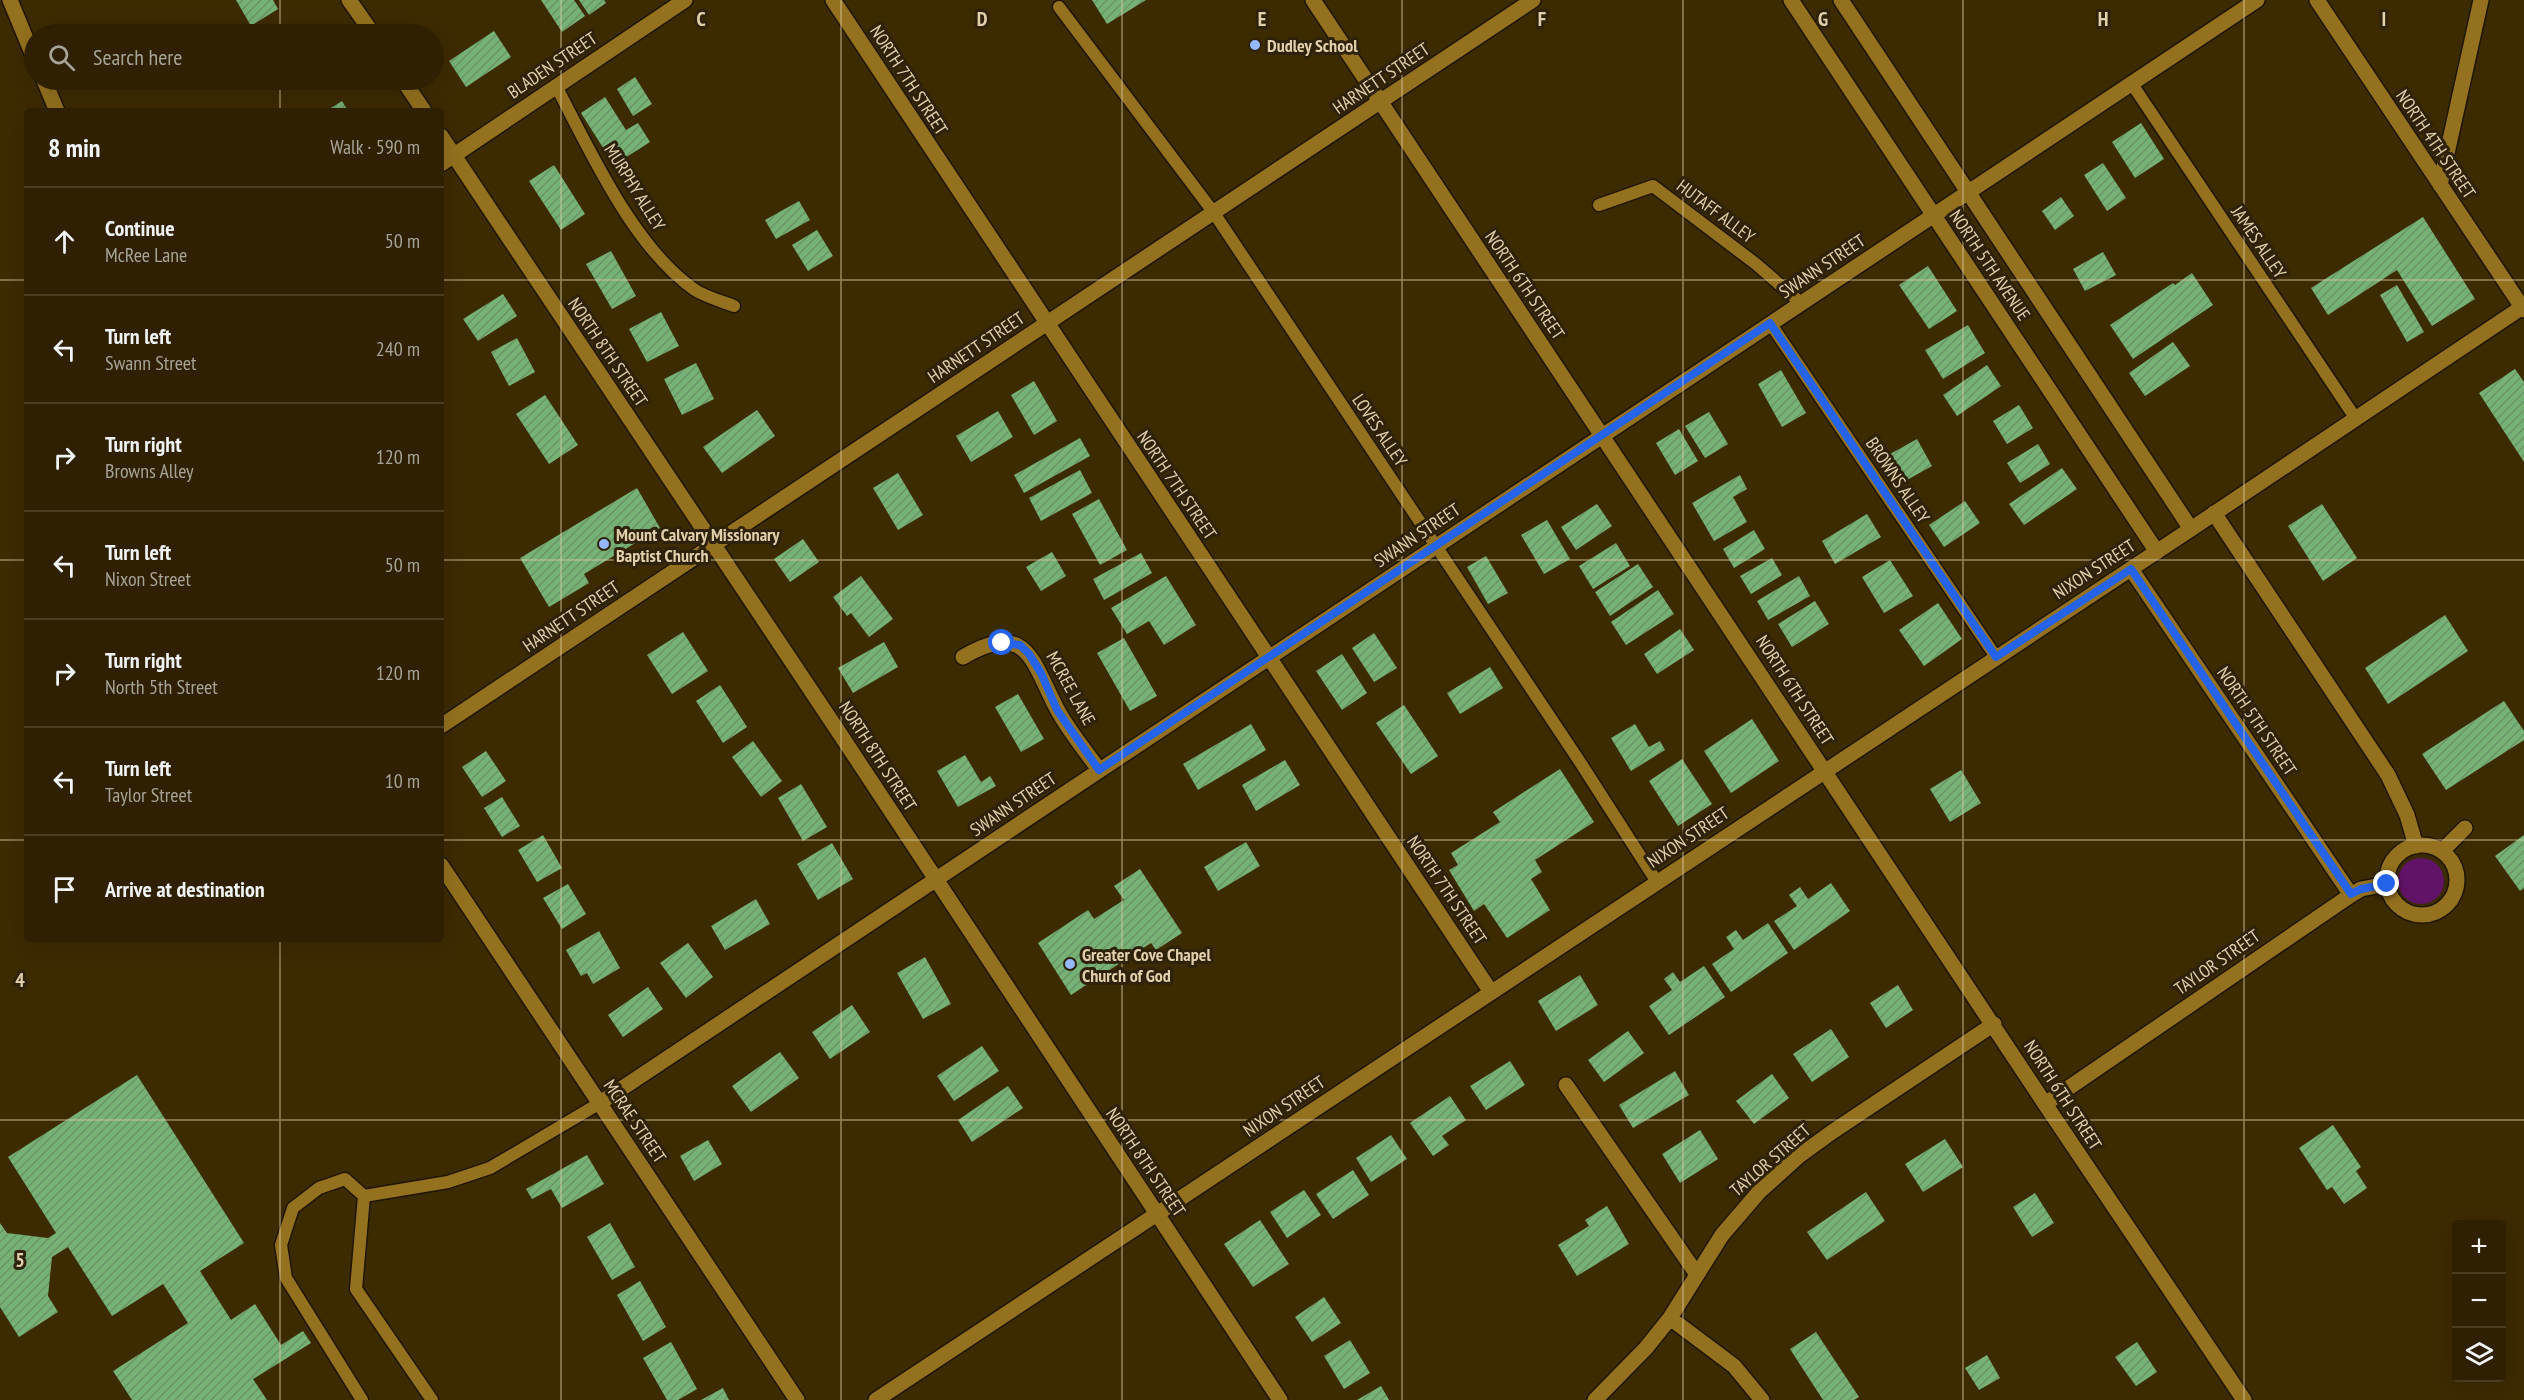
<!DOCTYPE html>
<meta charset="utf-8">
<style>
:root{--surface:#2e2000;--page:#3a2d0f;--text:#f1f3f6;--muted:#a7a399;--line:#493e22}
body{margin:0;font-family:"PT Sans Narrow",sans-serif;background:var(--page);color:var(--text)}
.controls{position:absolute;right:18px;bottom:18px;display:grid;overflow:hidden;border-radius:6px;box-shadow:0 6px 24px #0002}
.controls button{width:54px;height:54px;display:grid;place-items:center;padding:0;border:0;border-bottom:2px solid var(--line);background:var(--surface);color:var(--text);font:30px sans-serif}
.stop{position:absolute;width:18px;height:18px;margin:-14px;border:4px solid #2563eb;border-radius:50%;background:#fff}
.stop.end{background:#2563eb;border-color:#fff;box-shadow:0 2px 6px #0008}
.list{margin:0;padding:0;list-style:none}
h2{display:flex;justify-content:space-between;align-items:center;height:78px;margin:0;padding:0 24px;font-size:26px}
h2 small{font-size:20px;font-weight:400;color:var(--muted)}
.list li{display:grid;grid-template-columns:39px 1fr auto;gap:18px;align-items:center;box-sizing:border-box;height:108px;padding:0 24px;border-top:2px solid var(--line)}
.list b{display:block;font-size:22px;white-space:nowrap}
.list p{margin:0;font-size:20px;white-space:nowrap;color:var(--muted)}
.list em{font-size:20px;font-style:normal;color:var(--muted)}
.icon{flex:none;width:33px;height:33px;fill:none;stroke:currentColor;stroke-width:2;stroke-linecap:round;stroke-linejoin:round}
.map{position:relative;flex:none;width:2524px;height:1400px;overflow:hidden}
.search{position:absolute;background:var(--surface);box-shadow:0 6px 24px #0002;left:24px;top:24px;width:420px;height:66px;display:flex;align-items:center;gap:15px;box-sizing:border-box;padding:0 21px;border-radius:33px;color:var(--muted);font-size:22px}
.panel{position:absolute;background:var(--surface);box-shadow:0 6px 24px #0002;left:24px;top:108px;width:420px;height:834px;border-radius:6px}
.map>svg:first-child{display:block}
.green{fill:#611368}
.building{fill:url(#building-hatch)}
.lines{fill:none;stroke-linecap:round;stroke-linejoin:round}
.service-casing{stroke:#1f1500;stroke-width:15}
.minor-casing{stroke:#1f1500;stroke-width:18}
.tertiary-casing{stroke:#1f1500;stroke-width:18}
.service{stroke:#93711e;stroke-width:12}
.minor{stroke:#93711e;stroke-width:15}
.tertiary{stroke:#93711e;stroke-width:15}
.route{stroke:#2563eb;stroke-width:8}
.grid{fill:none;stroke:#e2cfab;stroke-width:1.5;stroke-opacity:0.55}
.poi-dot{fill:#95b7fd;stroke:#2e230a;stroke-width:2}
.labels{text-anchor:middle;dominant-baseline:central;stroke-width:6;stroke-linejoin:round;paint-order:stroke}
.poi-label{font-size:18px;font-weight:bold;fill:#e2cfab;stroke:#2e230a;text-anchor:start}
.street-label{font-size:18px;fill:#e2cfab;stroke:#2e230a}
.grid-label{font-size:20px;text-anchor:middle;font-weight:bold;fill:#e2cfab;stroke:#2e230a;stroke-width:6;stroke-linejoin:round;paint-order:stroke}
</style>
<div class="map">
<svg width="2524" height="1400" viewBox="0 0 2524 1400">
<defs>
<pattern id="building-hatch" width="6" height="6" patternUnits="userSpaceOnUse" patternTransform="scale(1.5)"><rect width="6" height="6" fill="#76b176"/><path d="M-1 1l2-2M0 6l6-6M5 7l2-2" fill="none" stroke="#6a9465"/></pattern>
</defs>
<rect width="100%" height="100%" fill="#3d2b00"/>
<!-- green -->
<path class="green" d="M2398 881a23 23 0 1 1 46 0a23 23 0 1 1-46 0Z"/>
<!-- building -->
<path class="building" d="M 236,0 L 273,0 L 278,9 L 251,26 Z
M 541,0 L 574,0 L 585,16 L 562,32 Z
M 579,0 L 604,0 L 606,3 L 589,15 Z
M 1092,0 L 1146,0 L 1107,24 Z
M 494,31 L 511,57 L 466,87 L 449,61 Z
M 635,77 L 652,104 L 633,116 L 617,89 Z
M 287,80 L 308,80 L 291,88 Z
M 605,97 L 626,130 L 638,123 L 650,142 L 614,165 L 581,113 Z
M 342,101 L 348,111 L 326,111 Z
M 2141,123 L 2164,159 L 2135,178 L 2112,142 Z
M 2103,163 L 2126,198 L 2107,211 L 2084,175 Z
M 554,165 L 585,214 L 561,230 L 529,181 Z
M 2061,197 L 2074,216 L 2055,230 L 2042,211 Z
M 799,201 L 810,220 L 776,239 L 765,220 Z
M 2423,217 L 2475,299 L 2432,326 L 2397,270 L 2328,315 L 2311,288 Z
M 817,230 L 833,256 L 808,271 L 792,245 Z
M 611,251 L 636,296 L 612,309 L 586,264 Z
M 2103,252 L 2116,275 L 2085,291 L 2073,269 Z
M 1928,266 L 1957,311 L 1929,329 L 1899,285 Z
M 2192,273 L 2213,305 L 2133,359 L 2110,325 L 2173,283 L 2175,285 Z
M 2397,285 L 2424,332 L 2407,342 L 2380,295 Z
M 503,294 L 517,316 L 478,341 L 463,319 Z
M 661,312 L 679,346 L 647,362 L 629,329 Z
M 1968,325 L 1985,353 L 1943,379 L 1925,350 Z
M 517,338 L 535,372 L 509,386 L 491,352 Z
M 2173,342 L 2190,366 L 2145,396 L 2129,373 Z
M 696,363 L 714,399 L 682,415 L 664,379 Z
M 1987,365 L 2001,386 L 1957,416 L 1943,395 Z
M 2515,369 L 2524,382 L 2524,462 L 2479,393 Z
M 1781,370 L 1806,413 L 1782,427 L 1758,384 Z
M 1034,381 L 1057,421 L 1034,435 L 1011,395 Z
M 545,395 L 578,445 L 549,464 L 516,414 Z
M 2019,405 L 2033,428 L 2007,444 L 1993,421 Z
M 757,410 L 775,436 L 722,473 L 703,447 Z
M 998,411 L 1013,437 L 971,462 L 956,436 Z
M 1709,412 L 1728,444 L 1705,458 L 1685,426 Z
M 1679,429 L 1698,461 L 1675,475 L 1656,443 Z
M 1080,438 L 1090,456 L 1024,493 L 1014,475 Z
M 1917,439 L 1932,466 L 1898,485 L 1883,458 Z
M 2038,444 L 2050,464 L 2020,483 L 2007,463 Z
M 2062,468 L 2077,489 L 2024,525 L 2009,504 Z
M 1080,470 L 1092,493 L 1041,521 L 1029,498 Z
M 898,473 L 923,515 L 898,530 L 873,488 Z
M 1740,475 L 1747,489 L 1733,497 L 1747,522 L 1714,541 L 1692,503 Z
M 637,488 L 660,528 L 584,574 L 589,583 L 549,607 L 520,558 Z
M 1099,499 L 1127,550 L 1100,565 L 1072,514 Z
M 1965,501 L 1980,523 L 1944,547 L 1929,525 Z
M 1597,504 L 1612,526 L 1576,550 L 1561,527 Z
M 2322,504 L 2357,558 L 2323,581 L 2288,526 Z
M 1867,514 L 1881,537 L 1835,564 L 1822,541 Z
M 1547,520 L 1570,559 L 1544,574 L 1521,535 Z
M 1754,530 L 1765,549 L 1734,568 L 1723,549 Z
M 803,539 L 819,562 L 790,582 L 774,559 Z
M 1616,543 L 1630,566 L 1593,589 L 1579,566 Z
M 1052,552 L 1066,576 L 1041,591 L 1026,567 Z
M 1141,553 L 1152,573 L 1104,600 L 1093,579 Z
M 1486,556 L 1508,593 L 1488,604 L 1467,567 Z
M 1772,558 L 1782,575 L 1751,594 L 1740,576 Z
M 1890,560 L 1913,596 L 1884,613 L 1862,577 Z
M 1638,564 L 1653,587 L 1610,616 L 1595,592 Z
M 861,576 L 893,619 L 869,637 L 851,613 L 847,616 L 833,597 Z
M 1166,576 L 1196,625 L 1164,645 L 1149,621 L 1127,634 L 1111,608 Z
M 1799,576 L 1810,596 L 1768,620 L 1757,601 Z
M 1658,590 L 1674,614 L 1626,645 L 1611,622 Z
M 1815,601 L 1829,624 L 1792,647 L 1778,624 Z
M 1938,603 L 1962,639 L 1924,666 L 1899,630 Z
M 2445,615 L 2468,651 L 2388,704 L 2365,668 Z
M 1680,629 L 1694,650 L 1657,674 L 1644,654 Z
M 683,632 L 708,671 L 672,694 L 647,655 Z
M 1374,633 L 1397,668 L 1374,682 L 1352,648 Z
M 1124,638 L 1157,696 L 1130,711 L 1097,653 Z
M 884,642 L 898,667 L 853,693 L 838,668 Z
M 1342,654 L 1367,693 L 1342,710 L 1316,671 Z
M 1490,667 L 1503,688 L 1460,714 L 1447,693 Z
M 720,685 L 747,727 L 723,743 L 696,701 Z
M 1018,694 L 1044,739 L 1021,752 L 995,707 Z
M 2504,701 L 2524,731 L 2524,740 L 2446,790 L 2422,754 Z
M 1404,705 L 1438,756 L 1411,774 L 1376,723 Z
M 1752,719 L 1779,761 L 1731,793 L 1704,751 Z
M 1251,724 L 1266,750 L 1198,790 L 1183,764 Z
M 1635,724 L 1649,747 L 1660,741 L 1665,750 L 1631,771 L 1611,738 Z
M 753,741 L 782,781 L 761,797 L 732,757 Z
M 486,751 L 506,781 L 482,797 L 462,767 Z
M 965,755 L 981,782 L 990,776 L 996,786 L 958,807 L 937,771 Z
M 1682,759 L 1712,804 L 1678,826 L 1649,781 Z
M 1285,760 L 1300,785 L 1256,811 L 1242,785 Z
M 1560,769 L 1594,822 L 1535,860 L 1542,872 L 1531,879 L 1550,910 L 1507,938 L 1484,904 L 1474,911 L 1449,870 L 1458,865 L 1451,853 L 1500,822 L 1493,812 Z
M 1961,770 L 1981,803 L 1950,822 L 1930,789 Z
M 801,784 L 827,827 L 803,841 L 778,798 Z
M 502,797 L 520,826 L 502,837 L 484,808 Z
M 543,835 L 562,868 L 537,882 L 518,850 Z
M 2524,835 L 2524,888 L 2520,891 L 2495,856 Z
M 1246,842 L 1260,866 L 1218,891 L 1204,867 Z
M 832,843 L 853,879 L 818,900 L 797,864 Z
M 1140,869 L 1182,933 L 1156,950 L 1151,943 L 1071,995 L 1038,943 L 1088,910 L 1094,919 L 1124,900 L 1114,886 Z
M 1831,883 L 1850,911 L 1794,950 L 1774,921 L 1797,906 L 1789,895 L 1800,887 L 1808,899 Z
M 568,884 L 586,914 L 562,929 L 543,898 Z
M 756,899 L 770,924 L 725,950 L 711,926 Z
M 1768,923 L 1788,953 L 1731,992 L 1712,964 L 1734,949 L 1726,937 L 1736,930 L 1743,940 Z
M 599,931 L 620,968 L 593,984 L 587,973 L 581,976 L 566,950 Z
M 688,943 L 713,977 L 686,998 L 660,963 Z
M 925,957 L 951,1004 L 923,1019 L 897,973 Z
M 1704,966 L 1725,997 L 1669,1035 L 1649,1006 L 1672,990 L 1664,979 L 1673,972 L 1680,982 Z
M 1580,975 L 1598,1005 L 1556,1031 L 1538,1001 Z
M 1898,985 L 1913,1010 L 1886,1028 L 1870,1003 Z
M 648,987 L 663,1009 L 623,1037 L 608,1015 Z
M 852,1005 L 870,1032 L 830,1059 L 812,1032 Z
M 1831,1029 L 1849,1057 L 1812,1082 L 1793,1054 Z
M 1628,1031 L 1644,1053 L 1604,1082 L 1588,1060 Z
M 982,1046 L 999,1071 L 954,1101 L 937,1076 Z
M 780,1052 L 799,1078 L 751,1112 L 732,1086 Z
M 1510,1061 L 1525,1085 L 1486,1110 L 1470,1086 Z
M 1675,1071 L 1689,1095 L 1633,1128 L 1619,1105 Z
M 1772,1074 L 1789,1098 L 1754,1124 L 1736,1101 Z
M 137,1075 L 244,1243 L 200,1271 L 231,1320 L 255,1304 L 281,1345 L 303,1331 L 311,1343 L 253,1379 L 267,1400 L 132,1400 L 113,1371 L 188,1323 L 163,1284 L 112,1316 L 68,1247 L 52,1257 L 48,1296 L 58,1312 L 19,1337 L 0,1307 L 0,1223 L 7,1233 L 48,1238 L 56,1233 L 8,1157 Z
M 1008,1086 L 1023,1108 L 972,1142 L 958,1120 Z
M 1450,1096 L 1466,1120 L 1442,1136 L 1449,1145 L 1433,1156 L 1410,1123 Z
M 2333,1125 L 2361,1167 L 2356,1171 L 2367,1188 L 2344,1204 L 2332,1187 L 2327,1190 L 2299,1148 Z
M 1700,1130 L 1718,1159 L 1680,1183 L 1662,1154 Z
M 1391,1135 L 1407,1159 L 1371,1182 L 1356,1158 Z
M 1945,1139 L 1963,1167 L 1923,1192 L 1905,1164 Z
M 708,1140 L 722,1164 L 694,1181 L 680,1156 Z
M 587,1155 L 604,1184 L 562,1208 L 551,1189 L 532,1199 L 526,1189 Z
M 1353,1170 L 1369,1195 L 1333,1219 L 1316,1194 Z
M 1304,1190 L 1321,1215 L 1287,1238 L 1270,1212 Z
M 1866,1192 L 1885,1221 L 1827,1260 L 1807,1232 Z
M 2035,1193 L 2054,1223 L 2032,1237 L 2013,1207 Z
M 1607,1206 L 1629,1244 L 1577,1276 L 1558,1245 L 1589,1226 L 1585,1220 Z
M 1260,1220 L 1289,1264 L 1253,1287 L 1224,1244 Z
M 610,1223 L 635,1267 L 612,1280 L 587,1237 Z
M 640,1281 L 666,1327 L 643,1341 L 617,1295 Z
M 1324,1297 L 1341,1323 L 1312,1342 L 1295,1317 Z
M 1816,1332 L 1859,1397 L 1854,1400 L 1823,1400 L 1790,1349 Z
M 1350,1340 L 1370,1373 L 1344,1389 L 1324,1356 Z
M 671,1342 L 697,1389 L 678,1400 L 667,1400 L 643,1358 Z
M 2137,1342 L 2157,1372 L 2136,1386 L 2115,1357 Z
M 1987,1355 L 2000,1378 L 1979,1390 L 1965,1368 Z
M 1381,1386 L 1389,1400 L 1357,1400 Z
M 723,1388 L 729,1400 L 701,1400 Z"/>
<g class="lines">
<!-- service casing -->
<g class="service-casing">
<path id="service" d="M 1059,7 L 1214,213 L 1578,759 L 1657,882
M 2132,84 L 2356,419
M 556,86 C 591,152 633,247 695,290 C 706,297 721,301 734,306
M 1599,205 L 1653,186 L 1756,264 L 1801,303
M 1770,323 L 1996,657
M 364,1196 L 448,1182 L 490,1168 L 600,1103
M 364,1196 L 356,1289 L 432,1400
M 362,1400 L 286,1278 L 281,1245 L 293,1208 L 319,1188 L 345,1179 L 364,1196"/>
</g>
<!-- minor casing -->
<g class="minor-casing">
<path id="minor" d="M 349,0 L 373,34
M 833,0 L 1491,992
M 1313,0 L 2045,1104 L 2244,1400
M 2317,0 L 2524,310
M 403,80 L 424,111
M 441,136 L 838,731 L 1280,1400
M 441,164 L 685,0
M 2440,185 L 2481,0
M 2214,513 L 2388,775 L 2407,815 L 2416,846
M 2191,529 L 2524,306
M 2131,569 L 2351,895
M 963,657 C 1028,619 1032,662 1057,709 C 1068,730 1085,750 1099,770
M 441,726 L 1533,0
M2387 880a35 35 0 1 1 70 0a35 35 0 1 1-70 0Z
M 2442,851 L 2465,828
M 1566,1085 L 1696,1273
M 600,1103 L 2257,0
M 2045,1104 L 2351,895 L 2361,889 L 2387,884
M 1670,1318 L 1734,1366 L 1762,1400
M 1595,1400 L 1646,1348 L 1670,1318 L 1722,1235 L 1759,1192 L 1799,1156 L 1832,1132 L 1994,1024"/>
</g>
<!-- tertiary casing -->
<g class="tertiary-casing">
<path id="tertiary" d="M 10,0 L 34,58
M 1791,0 L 2157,552
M 44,80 L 57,111
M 441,865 L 797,1400
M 876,1400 L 2191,529 L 1841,0"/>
</g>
<!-- service -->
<use href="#service" class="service"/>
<!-- minor -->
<use href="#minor" class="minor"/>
<!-- tertiary -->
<use href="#tertiary" class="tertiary"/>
</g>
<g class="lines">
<!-- route -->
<path class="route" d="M 1002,643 L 1020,645 L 1029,654 L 1041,673 L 1057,710 L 1099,770 L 1770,323 L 1996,657 L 2131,569 L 2351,894 L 2361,889 L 2387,884"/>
</g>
<!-- grid -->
<path class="grid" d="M 280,0 L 280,34M 561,0 L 561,1400M 841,0 L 841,1400M 1122,0 L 1122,1400M 1402,0 L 1402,1400M 1683,0 L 1683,1400M 1963,0 L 1963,1400M 2244,0 L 2244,1400M 280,80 L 280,111M 0,280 L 27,280M 441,280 L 2524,280M 0,560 L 27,560M 441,560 L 2524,560M 0,840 L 27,840M 441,840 L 2524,840M 280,939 L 280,1400M 0,1120 L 2524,1120"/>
<!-- markers -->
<g class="poi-dot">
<circle cx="1255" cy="45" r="6"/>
<circle cx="604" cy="544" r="6"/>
<circle cx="1070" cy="964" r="6"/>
</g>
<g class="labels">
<!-- poi labels -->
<g class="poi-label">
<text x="1267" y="45">Dudley School</text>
<text x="616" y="534">Mount Calvary Missionary<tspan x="616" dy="21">Baptist Church</tspan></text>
<text x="1082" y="954">Greater Cove Chapel<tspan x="1082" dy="21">Church of God</tspan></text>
</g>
<!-- street labels -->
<g class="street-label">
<text transform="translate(552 65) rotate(-34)">BLADEN STREET</text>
<text transform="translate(1381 78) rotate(-34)">HARNETT STREET</text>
<text transform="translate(909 80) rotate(57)">NORTH 7TH STREET</text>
<text transform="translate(2436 144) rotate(56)">NORTH 4TH STREET</text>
<text transform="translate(635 187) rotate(58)">MURPHY ALLEY</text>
<text transform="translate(1716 211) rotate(37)">HUTAFF ALLEY</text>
<text transform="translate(2259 242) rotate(56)">JAMES ALLEY</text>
<text transform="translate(1990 265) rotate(56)">NORTH 5TH AVENUE</text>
<text transform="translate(1822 266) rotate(-34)">SWANN STREET</text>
<text transform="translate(1525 285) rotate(56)">NORTH 6TH STREET</text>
<text transform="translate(976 347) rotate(-34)">HARNETT STREET</text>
<text transform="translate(608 352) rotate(56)">NORTH 8TH STREET</text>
<text transform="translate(1380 430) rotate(56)">LOVES ALLEY</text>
<text transform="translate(1898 480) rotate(56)">BROWNS ALLEY</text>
<text transform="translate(1177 485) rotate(56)">NORTH 7TH STREET</text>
<text transform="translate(1417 535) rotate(-34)">SWANN STREET</text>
<text transform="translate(2094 569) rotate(-33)">NIXON STREET</text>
<text transform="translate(571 616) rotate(-34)">HARNETT STREET</text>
<text transform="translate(1071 688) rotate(61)">MCREE LANE</text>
<text transform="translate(1795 690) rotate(57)">NORTH 6TH STREET</text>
<text transform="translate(2257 721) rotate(56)">NORTH 5TH STREET</text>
<text transform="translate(878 756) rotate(57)">NORTH 8TH STREET</text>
<text transform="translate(1013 804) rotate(-34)">SWANN STREET</text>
<text transform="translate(1688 837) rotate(-34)">NIXON STREET</text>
<text transform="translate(1447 890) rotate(56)">NORTH 7TH STREET</text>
<text transform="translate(2217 962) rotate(-35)">TAYLOR STREET</text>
<text transform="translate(2063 1095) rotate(57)">NORTH 6TH STREET</text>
<text transform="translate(1284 1106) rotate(-34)">NIXON STREET</text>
<text transform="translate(635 1121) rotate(56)">MCRAE STREET</text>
<text transform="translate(1770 1160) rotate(-41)">TAYLOR STREET</text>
<text transform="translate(1146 1162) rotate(56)">NORTH 8TH STREET</text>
</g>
</g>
<g class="grid-label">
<text x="701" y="26">C</text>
<text x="982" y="26">D</text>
<text x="1262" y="26">E</text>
<text x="1542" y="26">F</text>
<text x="1823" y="26">G</text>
<text x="2103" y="26">H</text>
<text x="2384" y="26">I</text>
<text x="20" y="987">4</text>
<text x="20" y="1267">5</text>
</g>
</svg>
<div class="controls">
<button>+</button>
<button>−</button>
<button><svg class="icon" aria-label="layers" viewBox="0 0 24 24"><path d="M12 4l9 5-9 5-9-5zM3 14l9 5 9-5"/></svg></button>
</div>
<div class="stop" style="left:1002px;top:643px"></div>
<div class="stop end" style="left:2387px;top:884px"></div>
<div class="search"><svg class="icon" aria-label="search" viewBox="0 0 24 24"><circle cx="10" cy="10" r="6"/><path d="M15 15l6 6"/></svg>Search here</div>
<section class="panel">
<h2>8 min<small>Walk · 590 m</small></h2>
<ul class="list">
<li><svg class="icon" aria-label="ahead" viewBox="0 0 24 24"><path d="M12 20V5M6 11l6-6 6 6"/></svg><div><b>Continue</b><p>McRee Lane</p></div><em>50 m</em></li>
<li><svg class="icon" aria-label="left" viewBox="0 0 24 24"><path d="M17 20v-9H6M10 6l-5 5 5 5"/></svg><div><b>Turn left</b><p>Swann Street</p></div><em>240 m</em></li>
<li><svg class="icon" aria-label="right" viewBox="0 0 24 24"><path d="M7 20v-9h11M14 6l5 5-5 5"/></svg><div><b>Turn right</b><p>Browns Alley</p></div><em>120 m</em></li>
<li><svg class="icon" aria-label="left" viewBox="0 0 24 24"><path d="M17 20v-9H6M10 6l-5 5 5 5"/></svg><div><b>Turn left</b><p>Nixon Street</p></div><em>50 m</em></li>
<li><svg class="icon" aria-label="right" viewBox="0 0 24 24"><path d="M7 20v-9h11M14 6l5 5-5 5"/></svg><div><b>Turn right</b><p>North 5th Street</p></div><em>120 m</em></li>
<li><svg class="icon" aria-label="left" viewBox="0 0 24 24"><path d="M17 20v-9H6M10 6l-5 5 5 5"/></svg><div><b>Turn left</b><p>Taylor Street</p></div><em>10 m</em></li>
<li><svg class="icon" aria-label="arrive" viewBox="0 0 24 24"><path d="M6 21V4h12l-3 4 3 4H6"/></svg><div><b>Arrive at destination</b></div></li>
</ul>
</section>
</div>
